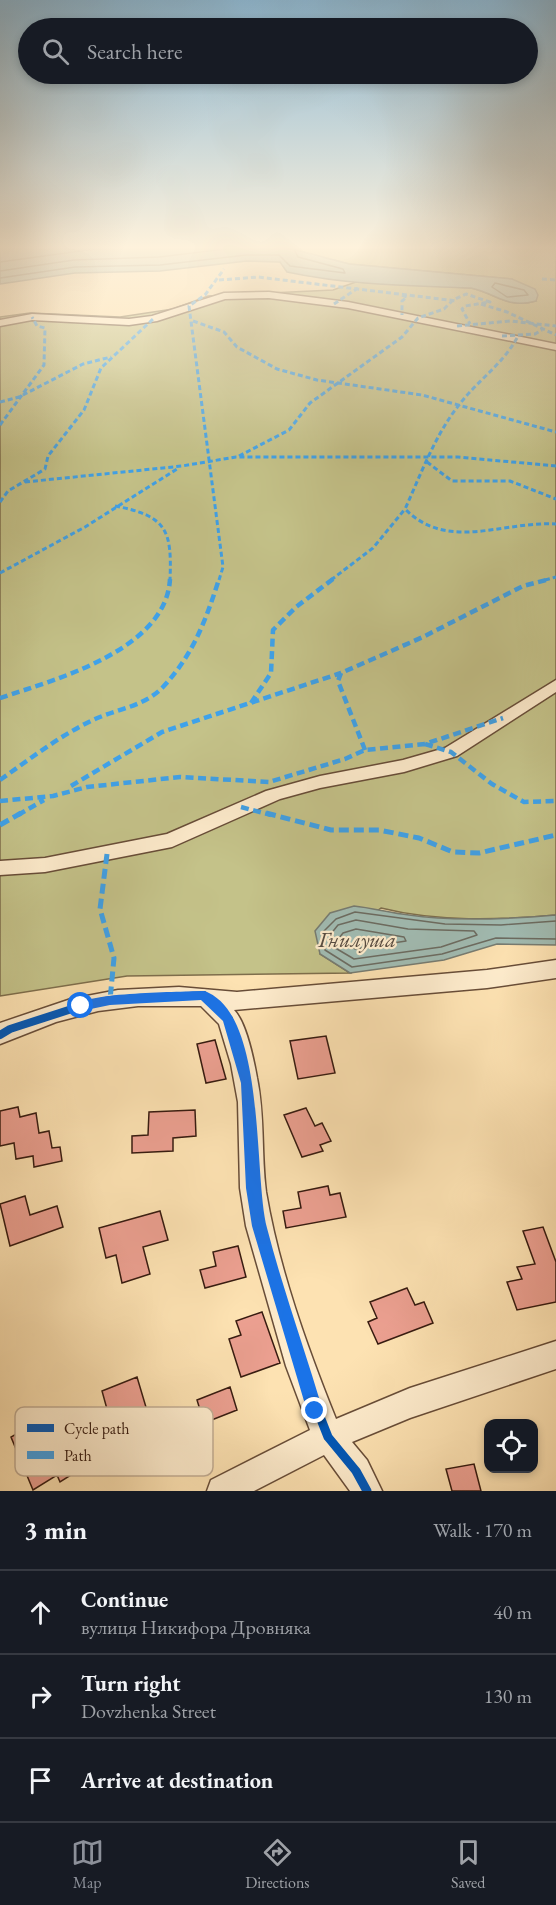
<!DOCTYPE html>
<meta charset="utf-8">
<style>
:root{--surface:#171b24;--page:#242831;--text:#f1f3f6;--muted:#9ea1a6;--line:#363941;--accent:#8c9099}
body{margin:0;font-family:"EB Garamond",serif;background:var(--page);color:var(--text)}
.controls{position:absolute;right:18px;bottom:18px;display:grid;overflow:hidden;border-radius:12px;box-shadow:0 3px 9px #0003}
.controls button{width:54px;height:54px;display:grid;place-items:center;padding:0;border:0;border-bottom:2px solid var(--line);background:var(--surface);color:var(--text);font:30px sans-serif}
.stop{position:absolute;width:18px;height:18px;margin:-14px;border:4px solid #1a73e8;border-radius:50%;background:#fff}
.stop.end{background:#1a73e8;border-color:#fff;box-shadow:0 2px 6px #0008}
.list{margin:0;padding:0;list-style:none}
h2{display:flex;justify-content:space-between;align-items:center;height:78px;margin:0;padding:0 24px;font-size:26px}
h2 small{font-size:20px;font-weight:400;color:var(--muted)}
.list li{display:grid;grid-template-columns:39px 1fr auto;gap:18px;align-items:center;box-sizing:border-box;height:84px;padding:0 24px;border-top:2px solid var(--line)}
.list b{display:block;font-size:22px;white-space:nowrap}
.list p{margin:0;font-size:20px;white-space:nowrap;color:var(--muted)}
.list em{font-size:20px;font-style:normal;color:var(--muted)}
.icon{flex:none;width:33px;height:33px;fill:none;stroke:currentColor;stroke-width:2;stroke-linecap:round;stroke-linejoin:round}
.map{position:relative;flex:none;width:556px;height:1491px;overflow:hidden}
.search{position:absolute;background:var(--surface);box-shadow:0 3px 9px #0003;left:18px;right:18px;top:18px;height:66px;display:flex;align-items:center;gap:15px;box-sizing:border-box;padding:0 21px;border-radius:33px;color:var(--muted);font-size:22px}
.sheet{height:330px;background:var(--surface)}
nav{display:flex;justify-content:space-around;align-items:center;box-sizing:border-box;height:84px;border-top:2px solid var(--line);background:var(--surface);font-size:16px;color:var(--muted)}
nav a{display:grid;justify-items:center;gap:3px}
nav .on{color:var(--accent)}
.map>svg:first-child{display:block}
.green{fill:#c4c289;stroke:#7e6e4c;stroke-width:1.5}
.water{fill:#a1bcb3;stroke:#777c72;stroke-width:1.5}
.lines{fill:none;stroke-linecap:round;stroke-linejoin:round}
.shore{stroke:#6c6c62;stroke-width:1.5}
.building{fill:#eca091;stroke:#371b10;stroke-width:1.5}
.minor-casing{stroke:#684d38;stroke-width:3}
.minor{fill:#feeccd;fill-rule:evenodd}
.quiet-far2{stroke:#3fa2ea;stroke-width:3;stroke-dasharray:5 3;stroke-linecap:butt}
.quiet-far1{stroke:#3fa2ea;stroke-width:4.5;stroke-dasharray:8 4.5;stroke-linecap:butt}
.quiet{stroke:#3fa2ea;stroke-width:5;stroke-dasharray:10 5;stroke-linecap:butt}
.cycleway-far1-casing{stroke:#feeccd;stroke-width:11}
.cycleway-casing{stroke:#feeccd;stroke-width:13}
.cycleway-far1{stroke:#0057b8;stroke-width:8}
.cycleway{stroke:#0057b8;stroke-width:9}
.route{fill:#1a73e8}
.labels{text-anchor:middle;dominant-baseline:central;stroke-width:4.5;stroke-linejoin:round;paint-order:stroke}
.water-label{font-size:22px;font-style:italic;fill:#574b41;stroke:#feeccd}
.key{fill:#feeccd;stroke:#c2ad94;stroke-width:1.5}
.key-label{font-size:16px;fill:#371b10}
</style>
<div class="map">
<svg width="556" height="1491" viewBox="0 0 556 1491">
<rect width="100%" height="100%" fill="#fde2b2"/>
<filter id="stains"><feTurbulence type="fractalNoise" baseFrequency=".00333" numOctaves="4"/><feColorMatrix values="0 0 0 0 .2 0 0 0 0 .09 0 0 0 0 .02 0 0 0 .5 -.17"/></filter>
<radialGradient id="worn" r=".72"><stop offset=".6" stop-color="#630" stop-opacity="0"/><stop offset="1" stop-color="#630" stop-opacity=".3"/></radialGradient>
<!-- green -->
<path class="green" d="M 292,249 L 556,249 L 556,915 C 499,920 437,922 381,908 L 320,954 L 350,973 L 127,976 L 0,996 L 0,317 L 30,313 L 120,317 L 173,309 L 208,296 L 333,290 L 356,282 L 471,288 C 497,294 507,309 536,301 L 512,279 L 349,264 Z"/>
<!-- water -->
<path class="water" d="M 0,249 L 292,249 L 349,264 L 512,279 L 535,289 L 538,295 L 536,301 C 507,309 498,294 471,288 C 410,286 347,285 287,272 L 280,262 L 247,261 L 160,271 L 75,273 L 0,284 Z
M 354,906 C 373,908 390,913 409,915 C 454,922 510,919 556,915 L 556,945 L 497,944 L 444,960 L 350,973 L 320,954 L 315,931 L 330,913 Z"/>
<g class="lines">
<!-- shore -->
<path class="shore" d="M 0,262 L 95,249
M 0,271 L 74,260 L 159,257 L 226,249
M 0,278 L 75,267 L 160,265 L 246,255 L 279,255 L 290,266 L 345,273 L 343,269 L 298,257 L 294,249
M 495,283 L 524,290 L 528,295 L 507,297 L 492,287 Z
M 356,920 L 408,929 L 474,931 L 477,935 L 441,947 L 354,959 L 332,946 L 330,935 L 338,925 Z
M 556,921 L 501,925 L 445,924 L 355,912 L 336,919 L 322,933 L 325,950 L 352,967 L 442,954 L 496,938 L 556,939
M 356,929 L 404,937 L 406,941 L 355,949 L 339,938 L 343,933 Z"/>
</g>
<!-- building -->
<path class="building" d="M 326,1036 L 335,1073 L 298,1079 L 290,1041 Z
M 215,1040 L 226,1079 L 206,1083 L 197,1044 Z
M 18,1107 L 20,1117 L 36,1113 L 39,1133 L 49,1131 L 52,1148 L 60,1147 L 62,1161 L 34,1167 L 33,1156 L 16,1159 L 14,1143 L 0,1146 L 0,1111 Z
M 306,1108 L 315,1126 L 322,1123 L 331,1141 L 320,1145 L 323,1151 L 302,1157 L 284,1115 Z
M 195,1110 L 196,1136 L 173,1138 L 173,1151 L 132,1153 L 132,1136 L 148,1135 L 149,1112 Z
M 328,1186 L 330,1195 L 340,1193 L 346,1217 L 286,1228 L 283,1211 L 301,1208 L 298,1192 Z
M 25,1196 L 30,1215 L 57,1206 L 63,1227 L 10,1246 L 0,1204 Z
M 160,1211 L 168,1240 L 143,1247 L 150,1274 L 122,1283 L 116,1255 L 106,1258 L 99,1228 Z
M 543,1227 L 556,1262 L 556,1302 L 517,1310 L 507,1282 L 522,1279 L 517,1267 L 535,1264 L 523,1231 Z
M 238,1246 L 246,1277 L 205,1288 L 200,1270 L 216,1266 L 213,1252 Z
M 407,1288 L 415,1305 L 424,1302 L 433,1323 L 378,1344 L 368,1322 L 377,1318 L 370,1302 Z
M 262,1312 L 280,1363 L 241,1377 L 229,1339 L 241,1335 L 236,1321 Z
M 137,1377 L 154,1434 L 118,1449 L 102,1391 Z
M 230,1387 L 237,1410 L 204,1423 L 197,1400 Z
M 32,1425 L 40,1443 L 62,1430 L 79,1470 L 60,1482 L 57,1475 L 33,1490 L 11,1437 Z
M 474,1464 L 481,1491 L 452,1491 L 446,1469 Z"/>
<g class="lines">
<!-- minor casing -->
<g class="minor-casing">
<path id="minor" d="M 269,292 L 348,302 L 556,344 L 556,350 L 348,308 L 269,298 L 225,299 L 157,321 L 129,325 L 32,320 L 0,326 L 0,320 L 32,314 L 129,319 L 152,316 L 224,293 Z
M 556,680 L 556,692 L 457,756 L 404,772 L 320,788 L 280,799 L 172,847 L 45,872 L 0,875 L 0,861 L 45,858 L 167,834 L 266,791 L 320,776 L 403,760 L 445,748 Z
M 556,960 L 556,978 L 487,988 L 234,1010 C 246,1022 254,1061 257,1078 C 265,1116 261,1154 266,1192 C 279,1269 307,1347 336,1419 L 410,1388 L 556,1341 L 556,1369 L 410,1418 L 352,1442 L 367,1460 L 382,1491 L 350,1491 L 324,1455 L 254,1491 L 207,1491 L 211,1480 L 310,1430 L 286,1366 L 246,1226 L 240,1188 L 238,1102 L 231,1064 L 219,1024 L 201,1006 L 138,1006 L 98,1011 L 56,1022 L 0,1044 L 0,1023 L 71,999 L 118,990 L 179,987 L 237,992 L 487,970 Z"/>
</g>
<!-- minor -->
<use href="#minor" class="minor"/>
<!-- quiet-far2 -->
<path class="quiet-far2" d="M 542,279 L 556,280
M 219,280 L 258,277 L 457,301
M 402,295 L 407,297 L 402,301 L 402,315
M 334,304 L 358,288
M 481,304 L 507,312 L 556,335
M 193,321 L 224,332 L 237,347 L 277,369 L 317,380 L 422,395 L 556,432
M 457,326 L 510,321 L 556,326
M 502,336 L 535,334 L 542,330
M 517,338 C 502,365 477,381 459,405 C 435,435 421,474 405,509 C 448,552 502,521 556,524
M 0,402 L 19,397 L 83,364 L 111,357
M 0,425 L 44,365 L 45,328 L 37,326 L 32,317
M 239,456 L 289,430 L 310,403 L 402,337 L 418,318 L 444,309 L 453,300 L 466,294 L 490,302 L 465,306 L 462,309 L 470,324
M 427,462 L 452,481 L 510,481 L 556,499
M 25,482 L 182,466 L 236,457 L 458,457 L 556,466
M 0,502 L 8,491 L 45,469 L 48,456 L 84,410 L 101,368 L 153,319
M 115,506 C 167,516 172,530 170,580
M 0,573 L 85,527 L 177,469
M 219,580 L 223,567 L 189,306 L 205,295 L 224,269
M 331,580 L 373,548 L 405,509
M 545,580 L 556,577"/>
<!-- quiet-far1 -->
<path class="quiet-far1" d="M 0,698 C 57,679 166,650 170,579
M 251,703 L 271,673 L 273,630 L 296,607 L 333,579
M 425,744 L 451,752 L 492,784 L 524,802 L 556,801
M 365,750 L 338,681 L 341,673 L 423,637 L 523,586 L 550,579
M 0,780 C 30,759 59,736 93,720 C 116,709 144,707 163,687 C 193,655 206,620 219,579
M 71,786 L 162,732 L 341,673
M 0,801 L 53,796 L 87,787 L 180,777 L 269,782 L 345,759 L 365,750 L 425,744 L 503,718
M 241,807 L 271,815
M 18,815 L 44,800"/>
<!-- quiet -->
<path class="quiet" d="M 266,813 L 331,830 L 379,830 L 419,838 L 453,852 L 479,853 L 556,835
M 0,825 L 21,813
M 107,854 L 100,909 L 114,958 L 110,1000"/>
<!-- cycleway-far1 casing -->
<g class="cycleway-far1-casing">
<path id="cycleway-far1" d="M 0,1035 L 10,1029 L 81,1006 L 110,1000 L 204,995 L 229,1019 L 243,1064 L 250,1113"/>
</g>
<!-- cycleway casing -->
<g class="cycleway-casing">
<path id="cycleway" d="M 250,1111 L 253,1188 L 259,1226 L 300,1366 L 328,1437 L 356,1471 L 367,1491"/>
</g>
<!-- cycleway-far1 -->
<use href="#cycleway-far1" class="cycleway-far1"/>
<!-- cycleway -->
<use href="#cycleway" class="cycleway"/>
</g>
<!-- sky -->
<linearGradient id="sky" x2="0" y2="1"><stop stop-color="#8bb7d3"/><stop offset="0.54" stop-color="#fef2dc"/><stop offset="1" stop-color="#fef2dc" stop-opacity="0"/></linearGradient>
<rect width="556" height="458" fill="url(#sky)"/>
<!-- route -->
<path class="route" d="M 204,991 C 267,1012 253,1174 267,1228 C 283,1290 305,1350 323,1411 L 321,1417 L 315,1419 L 310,1417 L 307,1411 L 252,1226 L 246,1188 L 241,1083 L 223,1021 L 201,1000 L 110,1005 L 81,1011 L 75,1006 C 84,992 183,992 204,991 Z"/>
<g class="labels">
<!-- water labels -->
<g class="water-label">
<text x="357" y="939">Гнилуша</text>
</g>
</g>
<!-- legend -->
<rect x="15" y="1407" width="198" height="69" rx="9" class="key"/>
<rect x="27" y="1424" width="27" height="8" fill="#0057b8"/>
<rect x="27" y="1451" width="27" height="8" fill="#3fa2ea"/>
<g class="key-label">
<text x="64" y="1434">Cycle path</text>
<text x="64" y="1461">Path</text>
</g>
<rect width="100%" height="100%" filter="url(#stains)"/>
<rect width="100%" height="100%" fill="url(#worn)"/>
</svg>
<div class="controls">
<button><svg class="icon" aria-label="locate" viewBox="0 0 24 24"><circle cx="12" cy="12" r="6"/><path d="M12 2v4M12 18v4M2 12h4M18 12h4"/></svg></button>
</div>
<div class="stop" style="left:81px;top:1006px"></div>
<div class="stop end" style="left:315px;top:1411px"></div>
<div class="search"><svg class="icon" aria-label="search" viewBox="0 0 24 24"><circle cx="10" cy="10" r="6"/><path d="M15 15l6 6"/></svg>Search here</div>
</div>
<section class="sheet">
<h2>3 min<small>Walk · 170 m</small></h2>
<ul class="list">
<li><svg class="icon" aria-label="ahead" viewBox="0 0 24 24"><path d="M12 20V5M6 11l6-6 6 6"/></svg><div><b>Continue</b><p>вулиця Никифора Дровняка</p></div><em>40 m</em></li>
<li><svg class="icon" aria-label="right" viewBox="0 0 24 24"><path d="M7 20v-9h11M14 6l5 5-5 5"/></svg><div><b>Turn right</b><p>Dovzhenka Street</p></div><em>130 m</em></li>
<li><svg class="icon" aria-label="arrive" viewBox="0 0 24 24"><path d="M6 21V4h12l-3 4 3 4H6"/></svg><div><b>Arrive at destination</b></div></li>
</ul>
</section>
<nav>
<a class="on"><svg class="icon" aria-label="map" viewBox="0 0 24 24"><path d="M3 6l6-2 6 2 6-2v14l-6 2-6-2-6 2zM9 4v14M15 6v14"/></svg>Map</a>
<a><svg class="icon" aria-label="directions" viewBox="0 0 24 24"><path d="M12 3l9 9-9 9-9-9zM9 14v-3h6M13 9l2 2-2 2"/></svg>Directions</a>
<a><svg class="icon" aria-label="saved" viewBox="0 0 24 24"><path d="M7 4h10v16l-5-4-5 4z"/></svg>Saved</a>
</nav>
